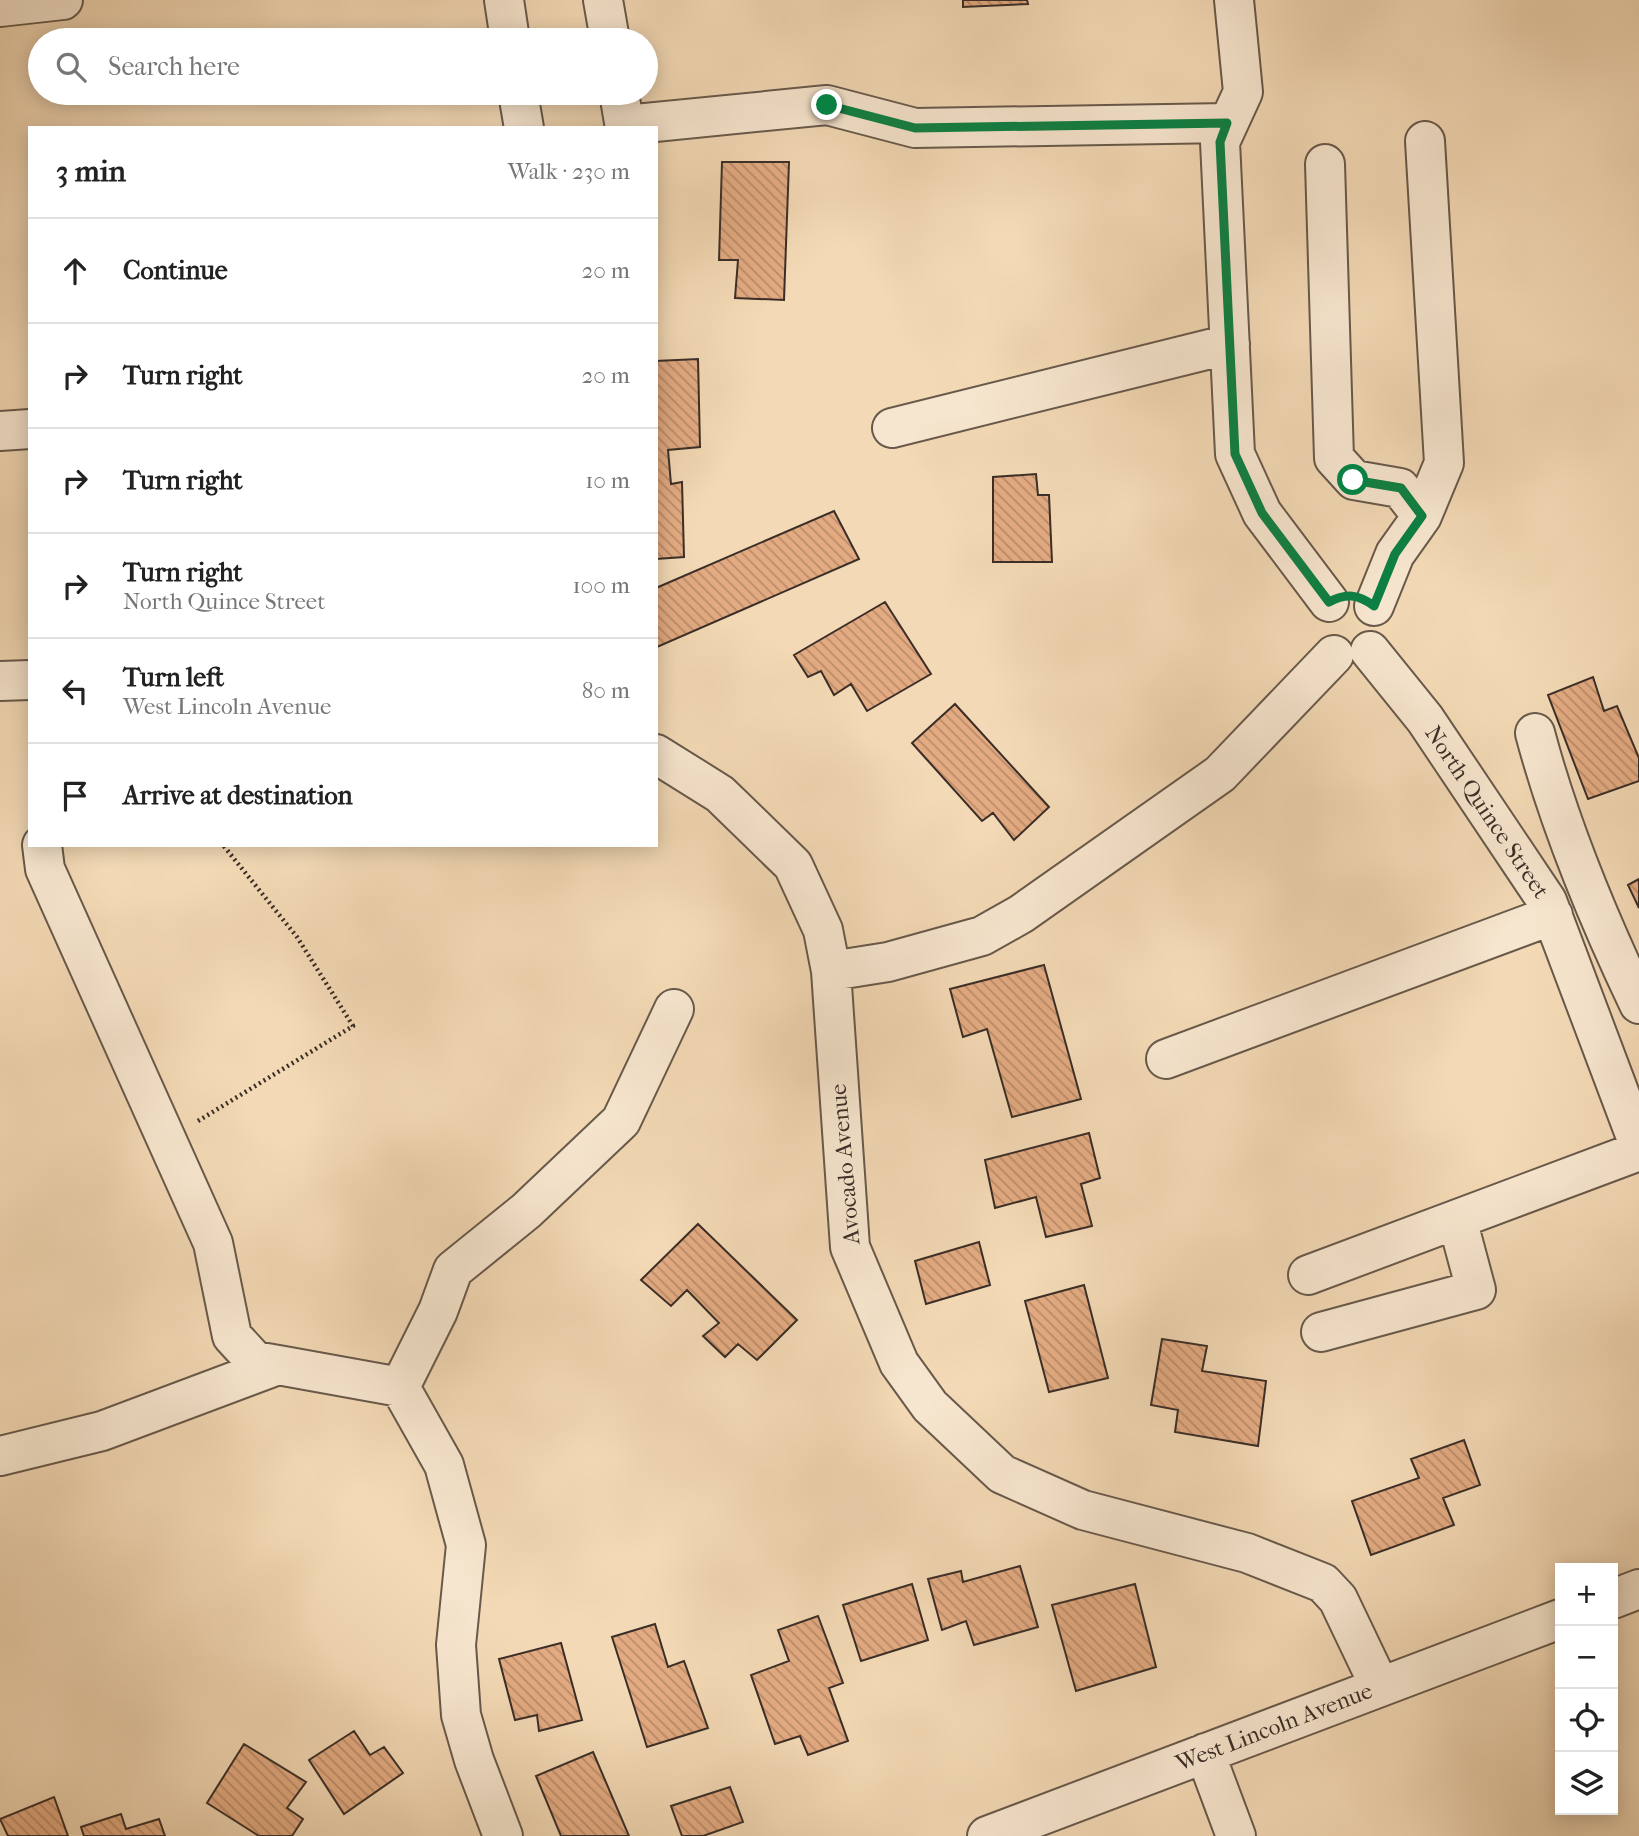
<!DOCTYPE html>
<meta charset="utf-8">
<style>
:root{--surface:#fff;--page:#f6f6f6;--text:#222;--muted:#767676;--line:#e0e0e0}
body{margin:0;font-family:"IM FELL French Canon",serif;background:var(--page);color:var(--text)}
.controls{position:absolute;right:21px;bottom:21px;display:grid;overflow:hidden;border-radius:0px;box-shadow:0 4px 18px #0003}
.controls button{width:63px;height:63px;display:grid;place-items:center;padding:0;border:0;border-bottom:2px solid var(--line);background:var(--surface);color:var(--text);font:35px sans-serif}
.stop{position:absolute;width:21px;height:21px;margin:-16px;border:5px solid #0b8043;border-radius:50%;background:#fff}
.stop.end{background:#0b8043;border-color:#fff;box-shadow:0 2px 7px #0008}
.list{margin:0;padding:0;list-style:none}
h2{display:flex;justify-content:space-between;align-items:center;height:91px;margin:0;padding:0 28px;font-size:30px}
h2 small{font-size:23px;font-weight:400;color:var(--muted)}
.list li{display:grid;grid-template-columns:46px 1fr auto;gap:21px;align-items:center;box-sizing:border-box;height:105px;padding:0 28px;border-top:2px solid var(--line)}
.list b{display:block;font-size:26px;white-space:nowrap}
.list p{margin:0;font-size:23px;white-space:nowrap;color:var(--muted)}
.list em{font-size:23px;font-style:normal;color:var(--muted)}
.icon{flex:none;width:38px;height:38px;fill:none;stroke:currentColor;stroke-width:2;stroke-linecap:round;stroke-linejoin:round}
.map{position:relative;flex:none;width:1639px;height:1836px;overflow:hidden}
.search{position:absolute;background:var(--surface);box-shadow:0 4px 18px #0003;left:28px;top:28px;width:630px;height:77px;display:flex;align-items:center;gap:18px;box-sizing:border-box;padding:0 24px;border-radius:38px;color:var(--muted);font-size:26px}
.panel{position:absolute;background:var(--surface);box-shadow:0 4px 18px #0003;left:28px;top:126px;width:630px;height:721px;border-radius:0px}
.map>svg:first-child{display:block}
.building{fill:url(#building-back-hatch);stroke:#3a2e28;stroke-width:2}
.lines{fill:none;stroke-linecap:round;stroke-linejoin:round}
.minor-casing{stroke:#68594b;stroke-width:42}
.path{stroke:#3a2e28;stroke-width:4.5;stroke-dasharray:2 3.5;stroke-linecap:butt}
.minor{stroke:#f7e6cf;stroke-width:38}
.route{stroke:#0b8043;stroke-width:9}
.labels{text-anchor:middle;dominant-baseline:central;stroke-width:7;stroke-linejoin:round;paint-order:stroke}
.street-label{font-size:23px;fill:#3a2e28;stroke:#f7e6cf}
</style>
<div class="map">
<svg width="1639" height="1836" viewBox="0 0 1639 1836">
<defs>
<pattern id="building-back-hatch" width="6" height="6" patternUnits="userSpaceOnUse" patternTransform="scale(1.75)"><rect width="6" height="6" fill="#e4ab82"/><path d="M-1 5l2 2M0 0l6 6M5-1l2 2" fill="none" stroke="#ba8c6a"/></pattern>
</defs>
<rect width="100%" height="100%" fill="#f3d9b5"/>
<filter id="stains"><feTurbulence type="fractalNoise" baseFrequency=".00286" numOctaves="4"/><feColorMatrix values="0 0 0 0 .2 0 0 0 0 .09 0 0 0 0 .02 0 0 0 .5 -.17"/></filter>
<radialGradient id="worn" r=".72"><stop offset=".6" stop-color="#630" stop-opacity="0"/><stop offset="1" stop-color="#630" stop-opacity=".3"/></radialGradient>
<!-- building -->
<path class="building" d="M 963,0 L 1027,0 L 1028,4 L 963,7 Z
M 722,162 L 789,162 L 784,300 L 735,298 L 738,260 L 719,260 Z
M 698,359 L 700,447 L 668,450 L 671,484 L 682,482 L 684,557 L 656,559 L 656,361 Z
M 1036,474 L 1038,495 L 1049,495 L 1052,562 L 993,562 L 993,477 Z
M 834,511 L 859,559 L 657,647 L 656,588 Z
M 885,602 L 931,674 L 867,711 L 851,684 L 834,695 L 821,671 L 808,677 L 794,655 Z
M 1593,677 L 1604,711 L 1617,706 L 1639,758 L 1639,781 L 1588,799 L 1548,695 Z
M 955,704 L 1049,807 L 1014,840 L 993,813 L 982,821 L 912,743 Z
M 1639,879 L 1639,908 L 1628,885 Z
M 1044,965 L 1081,1099 L 1012,1117 L 987,1029 L 963,1037 L 950,989 Z
M 1089,1133 L 1100,1178 L 1081,1184 L 1092,1226 L 1046,1237 L 1036,1197 L 995,1208 L 985,1160 Z
M 698,1224 L 797,1320 L 757,1360 L 738,1344 L 725,1357 L 703,1336 L 719,1323 L 687,1290 L 671,1306 L 641,1280 Z
M 979,1242 L 990,1285 L 926,1304 L 915,1261 Z
M 1084,1285 L 1108,1378 L 1049,1392 L 1025,1301 Z
M 1162,1339 L 1207,1346 L 1202,1371 L 1266,1381 L 1258,1446 L 1175,1432 L 1178,1410 L 1151,1405 Z
M 1464,1440 L 1480,1485 L 1443,1498 L 1454,1525 L 1371,1555 L 1352,1501 L 1419,1478 L 1411,1459 Z
M 1020,1566 L 1038,1627 L 974,1645 L 966,1621 L 942,1630 L 928,1579 L 961,1571 L 963,1582 Z
M 912,1584 L 928,1640 L 861,1661 L 843,1605 Z
M 1135,1584 L 1156,1667 L 1076,1691 L 1052,1605 Z
M 818,1616 L 843,1683 L 829,1688 L 848,1741 L 808,1755 L 800,1736 L 775,1744 L 751,1675 L 789,1661 L 778,1630 Z
M 655,1624 L 668,1667 L 684,1661 L 708,1728 L 647,1747 L 612,1637 Z
M 561,1643 L 582,1720 L 539,1731 L 537,1715 L 515,1720 L 499,1659 Z
M 354,1731 L 370,1755 L 384,1747 L 403,1773 L 344,1814 L 309,1760 Z
M 244,1744 L 306,1782 L 287,1808 L 303,1819 L 292,1836 L 259,1836 L 207,1803 Z
M 593,1752 L 629,1836 L 561,1836 L 536,1776 Z
M 730,1787 L 743,1822 L 703,1836 L 682,1836 L 671,1806 Z
M 54,1797 L 68,1836 L 8,1836 L 0,1819 Z
M 121,1814 L 126,1829 L 159,1819 L 165,1836 L 84,1836 L 81,1827 Z"/>
<g class="lines">
<!-- minor casing -->
<g class="minor-casing">
<path id="minor" d="M 504,0 L 510,40
M 603,0 L 610,40
M 1234,0 L 1243,92 L 1220,142 L 1235,454 L 1262,513 L 1329,602
M 0,7 L 63,0
M 518,93 L 524,128
M 619,93 L 625,128
M 625,125 L 827,105 L 915,128 L 1227,123
M 1325,164 L 1334,458 L 1354,480 L 1400,488 L 1422,516
M 892,428 L 1230,344
M 0,431 L 30,429
M 1374,606 L 1395,554 L 1422,516 L 1444,463 L 1425,141
M 1370,651 L 1425,719 L 1547,901 L 1639,1145
M 0,681 L 30,680
M 1535,733 C 1560,827 1597,916 1639,1004
M 656,754 L 720,794 L 793,865 L 823,930 L 831,971 L 850,1247 L 899,1363 L 930,1406 L 1002,1474 L 1083,1510 L 1247,1553 L 1323,1583 L 1338,1599 L 1380,1687
M 42,845 L 45,869 L 213,1243 L 232,1336 L 255,1361 L 278,1365
M 831,971 L 888,962 L 982,936 L 1021,914 L 1220,774 L 1334,655
M 1166,1059 L 1553,915
M 1308,1275 L 1639,1151
M 1321,1332 L 1476,1290 L 1457,1219
M 400,1387 L 444,1465 L 466,1545 L 456,1645 L 461,1715 L 474,1760 L 503,1836
M 0,1456 L 102,1431 L 278,1365 L 400,1387 L 438,1311 L 453,1270 L 526,1211 L 621,1121 L 674,1009
M 1613,1599 L 1639,1589
M 1205,1753 L 1236,1836
M 987,1836 L 1560,1619"/>
</g>
<!-- path -->
<path class="path" d="M 198,1121 L 353,1026 L 297,937 L 223,845"/>
<!-- minor -->
<use href="#minor" class="minor"/>
</g>
<g class="lines">
<!-- route -->
<path class="route" d="M 827,105 L 915,128 L 1227,123 L 1220,142 L 1235,454 L 1262,513 L 1329,602 C 1346,593 1358,594 1374,606 L 1395,554 L 1422,516 L 1401,488 L 1353,480"/>
</g>
<g class="labels">
<!-- street labels -->
<g class="street-label">
<text transform="translate(1487 812) rotate(56)">North Quince Street</text>
<text transform="translate(845 1164) rotate(-95)">Avocado Avenue</text>
<text transform="translate(1274 1727) rotate(-21)">West Lincoln Avenue</text>
</g>
</g>
<rect width="100%" height="100%" filter="url(#stains)"/>
<rect width="100%" height="100%" fill="url(#worn)"/>
</svg>
<div class="controls">
<button>+</button>
<button>−</button>
<button><svg class="icon" aria-label="locate" viewBox="0 0 24 24"><circle cx="12" cy="12" r="6"/><path d="M12 2v4M12 18v4M2 12h4M18 12h4"/></svg></button>
<button><svg class="icon" aria-label="layers" viewBox="0 0 24 24"><path d="M12 4l9 5-9 5-9-5zM3 14l9 5 9-5"/></svg></button>
</div>
<div class="stop" style="left:1353px;top:480px"></div>
<div class="stop end" style="left:827px;top:105px"></div>
<div class="search"><svg class="icon" aria-label="search" viewBox="0 0 24 24"><circle cx="10" cy="10" r="6"/><path d="M15 15l6 6"/></svg>Search here</div>
<section class="panel">
<h2>3 min<small>Walk · 230 m</small></h2>
<ul class="list">
<li><svg class="icon" aria-label="ahead" viewBox="0 0 24 24"><path d="M12 20V5M6 11l6-6 6 6"/></svg><div><b>Continue</b></div><em>20 m</em></li>
<li><svg class="icon" aria-label="right" viewBox="0 0 24 24"><path d="M7 20v-9h11M14 6l5 5-5 5"/></svg><div><b>Turn right</b></div><em>20 m</em></li>
<li><svg class="icon" aria-label="right" viewBox="0 0 24 24"><path d="M7 20v-9h11M14 6l5 5-5 5"/></svg><div><b>Turn right</b></div><em>10 m</em></li>
<li><svg class="icon" aria-label="right" viewBox="0 0 24 24"><path d="M7 20v-9h11M14 6l5 5-5 5"/></svg><div><b>Turn right</b><p>North Quince Street</p></div><em>100 m</em></li>
<li><svg class="icon" aria-label="left" viewBox="0 0 24 24"><path d="M17 20v-9H6M10 6l-5 5 5 5"/></svg><div><b>Turn left</b><p>West Lincoln Avenue</p></div><em>80 m</em></li>
<li><svg class="icon" aria-label="arrive" viewBox="0 0 24 24"><path d="M6 21V4h12l-3 4 3 4H6"/></svg><div><b>Arrive at destination</b></div></li>
</ul>
</section>
</div>
